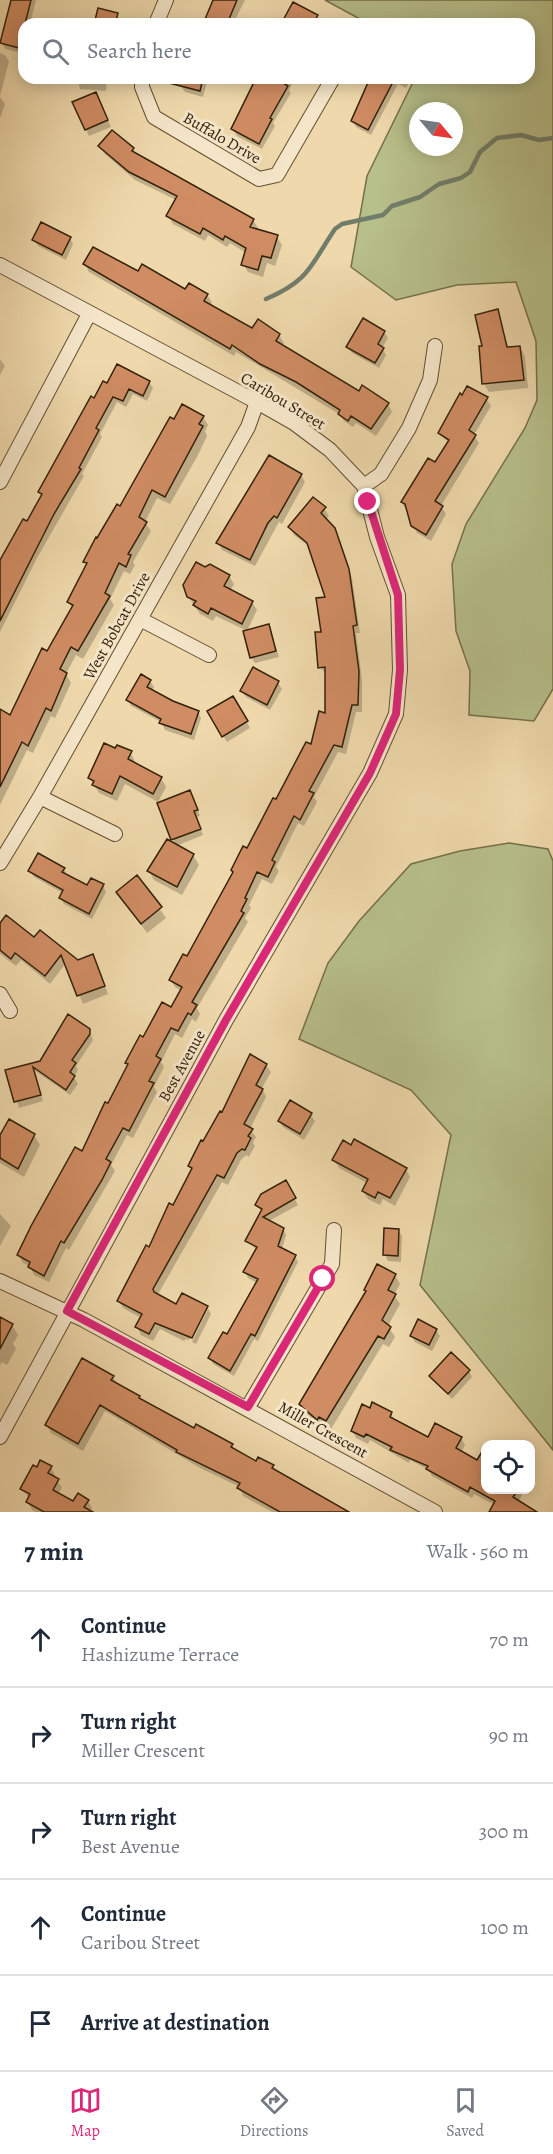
<!DOCTYPE html>
<meta charset="utf-8">
<style>
:root{--surface:#fff;--page:#f2f2f3;--text:#1f2937;--muted:#747a83;--line:#e0e1e3;--accent:#db2777}
body{margin:0;font-family:Alegreya,serif;background:var(--page);color:var(--text)}
.controls{position:absolute;right:18px;bottom:18px;display:grid;overflow:hidden;border-radius:12px;box-shadow:0 3px 15px #0003}
.controls button{width:54px;height:54px;display:grid;place-items:center;padding:0;border:0;border-bottom:2px solid var(--line);background:var(--surface);color:var(--text);font:30px sans-serif}
.compass{position:absolute;left:409px;top:102px;width:54px;height:54px;border-radius:50%;background:var(--surface);box-shadow:0 3px 15px #0003;rotate:119deg}
.stop{position:absolute;width:18px;height:18px;margin:-14px;border:4px solid #db2777;border-radius:50%;background:#fff}
.stop.end{background:#db2777;border-color:#fff;box-shadow:0 2px 6px #0008}
.list{margin:0;padding:0;list-style:none}
h2{display:flex;justify-content:space-between;align-items:center;height:78px;margin:0;padding:0 24px;font-size:26px}
h2 small{font-size:20px;font-weight:400;color:var(--muted)}
.list li{display:grid;grid-template-columns:39px 1fr auto;gap:18px;align-items:center;box-sizing:border-box;height:96px;padding:0 24px;border-top:2px solid var(--line)}
.list b{display:block;font-size:22px;white-space:nowrap}
.list p{margin:0;font-size:20px;white-space:nowrap;color:var(--muted)}
.list em{font-size:20px;font-style:normal;color:var(--muted)}
.icon{flex:none;width:33px;height:33px;fill:none;stroke:currentColor;stroke-width:2;stroke-linecap:round;stroke-linejoin:round}
.map{position:relative;flex:none;width:553px;height:1512px;overflow:hidden}
.search{position:absolute;background:var(--surface);box-shadow:0 3px 15px #0003;left:18px;right:18px;top:18px;height:66px;display:flex;align-items:center;gap:15px;box-sizing:border-box;padding:0 21px;border-radius:18px;color:var(--muted);font-size:22px}
.sheet{height:558px;background:var(--surface)}
nav{display:flex;justify-content:space-around;align-items:center;box-sizing:border-box;height:84px;border-top:2px solid var(--line);background:var(--surface);font-size:16px;color:var(--muted)}
nav a{display:grid;justify-items:center;gap:3px}
nav .on{color:var(--accent)}
.map>svg:first-child{display:block}
.green{fill:#b7bf8a;stroke:#75704a;stroke-width:1.5;fill-rule:evenodd}
.shadow{fill:#0003}
.lines{fill:none;stroke-linecap:round;stroke-linejoin:round}
.stream{stroke:#717d6b;stroke-width:4.5}
.building{fill:#d08c63;stroke:#332109;stroke-width:1.5}
.minor-casing{stroke:#624f32;stroke-width:16}
.minor{stroke:#f5e6c9;stroke-width:14}
.route{stroke:#db2777;stroke-width:8}
.labels{text-anchor:middle;dominant-baseline:central;stroke-width:6;stroke-linejoin:round;paint-order:stroke}
.street-label{font-size:16px;fill:#332109;stroke:#f5e6c9}
</style>
<div class="map">
<svg width="553" height="1512" viewBox="0 0 553 1512">
<rect width="100%" height="100%" fill="#efd9ac"/>
<filter id="stains"><feTurbulence type="fractalNoise" baseFrequency=".00333" numOctaves="4"/><feColorMatrix values="0 0 0 0 .2 0 0 0 0 .09 0 0 0 0 .02 0 0 0 .5 -.17"/></filter>
<radialGradient id="worn" r=".72"><stop offset=".6" stop-color="#630" stop-opacity="0"/><stop offset="1" stop-color="#630" stop-opacity=".3"/></radialGradient>
<!-- green -->
<path class="green" d="M 325,0 L 553,0 L 553,689 L 534,721 L 469,715 L 470,671 L 456,631 L 452,564 L 466,524 L 525,428 L 537,400 L 536,341 L 516,282 L 457,285 L 396,300 L 351,267 L 367,176 L 415,78 L 529,78 L 529,24 L 369,24 ZM 418,111 L 454,111 L 454,147 L 418,147 Z
M 509,843 L 548,849 L 553,861 L 553,1450 L 420,1285 L 451,1135 L 411,1090 L 299,1039 L 328,963 L 359,921 L 411,864 L 460,851 Z"/>
<!-- shadow -->
<path class="shadow" d="M 12,0 L 36,0 L 30,24 L 24,24 L 22,53 L 5,49 L 2,42 Z
M 217,0 L 245,0 L 233,24 L 205,24 Z
M 117,14 L 120,24 L 96,24 Z
M 317,16 L 319,24 L 284,24 Z
M 0,53 L 5,55 L 9,61 L 0,96 Z
M 77,78 L 107,78 L 106,91 L 80,89 Z
M 183,78 L 208,78 L 203,97 L 185,92 L 181,86 Z
M 258,78 L 295,78 L 289,90 L 291,93 L 273,123 L 275,126 L 262,149 L 237,136 L 233,129 Z
M 372,78 L 412,78 L 406,88 L 398,84 L 371,135 L 356,127 L 353,121 Z
M 0,97 L 5,104 L 0,118 Z
M 99,100 L 111,127 L 89,136 L 74,103 Z
M 100,146 L 133,149 L 136,155 L 253,220 L 258,228 L 256,231 L 277,237 L 282,245 L 275,266 L 267,263 L 263,277 L 248,272 L 243,264 L 246,253 L 230,243 L 227,247 L 208,235 L 205,241 L 173,224 L 168,216 L 176,200 L 135,180 L 105,154 Z
M 70,238 L 73,244 L 66,260 L 38,246 L 34,240 Z
M 85,264 L 138,273 L 186,291 L 207,295 L 212,302 L 210,306 L 253,330 L 279,335 L 284,343 L 281,346 L 359,393 L 388,404 L 392,412 L 376,436 L 356,423 L 353,427 L 344,421 L 339,414 L 236,352 L 234,356 L 89,272 Z
M 497,311 L 509,349 L 520,347 L 525,356 L 528,388 L 489,392 L 484,384 L 484,347 Z
M 384,332 L 388,338 L 382,348 L 386,355 L 379,368 L 352,353 L 348,347 Z
M 0,359 L 5,366 L 0,375 Z
M 149,382 L 153,388 L 147,401 L 133,394 L 126,407 L 117,402 L 100,434 L 102,437 L 82,474 L 84,476 L 37,558 L 0,632 L 0,563 L 42,497 L 39,492 L 95,401 L 108,385 Z
M 486,398 L 491,406 L 474,435 L 479,443 L 441,506 L 446,514 L 431,541 L 417,533 L 402,502 L 436,464 L 449,443 L 440,433 Z
M 203,417 L 208,425 L 205,431 L 207,436 L 197,457 L 170,504 L 157,498 L 145,522 L 151,531 L 133,562 L 135,565 L 130,574 L 124,571 L 110,599 L 114,605 L 83,659 L 76,655 L 66,674 L 71,683 L 55,718 L 51,716 L 33,753 L 27,750 L 0,805 L 0,712 L 11,717 L 73,609 L 68,601 L 87,565 L 85,561 L 175,421 Z
M 301,475 L 305,482 L 282,524 L 279,522 L 255,566 L 222,550 L 218,543 Z
M 324,508 L 329,516 L 325,520 L 338,537 L 352,578 L 360,633 L 356,633 L 362,680 L 362,712 L 356,712 L 346,754 L 338,752 L 314,797 L 317,802 L 304,826 L 298,823 L 276,867 L 279,871 L 272,884 L 262,879 L 249,905 L 251,908 L 245,918 L 248,922 L 197,1008 L 200,1014 L 196,1022 L 192,1019 L 182,1038 L 175,1034 L 161,1062 L 164,1067 L 154,1087 L 157,1092 L 133,1138 L 127,1135 L 111,1165 L 115,1171 L 69,1250 L 66,1248 L 49,1282 L 34,1275 L 30,1266 L 23,1263 L 19,1255 L 82,1153 L 143,1039 L 172,1009 L 181,991 L 175,987 L 171,980 L 188,958 L 276,801 L 312,747 L 327,715 L 327,675 L 320,667 L 327,598 L 311,548 L 294,535 L 290,527 Z
M 229,576 L 234,584 L 230,591 L 252,602 L 257,610 L 247,631 L 216,616 L 213,621 L 200,614 L 188,596 Z
M 269,626 L 279,657 L 255,663 L 251,657 Z
M 150,681 L 154,687 L 152,691 L 198,712 L 201,718 L 194,740 L 165,730 L 161,722 L 131,706 L 128,700 Z
M 278,683 L 282,689 L 270,710 L 246,697 L 242,691 Z
M 233,698 L 250,728 L 227,742 L 209,712 Z
M 130,752 L 135,761 L 134,764 L 161,778 L 166,787 L 158,802 L 125,784 L 117,801 L 99,793 L 90,778 Z
M 193,798 L 200,816 L 196,817 L 203,835 L 176,846 L 159,804 Z
M 167,841 L 193,855 L 199,865 L 182,895 L 154,880 L 149,871 Z
M 64,869 L 67,875 L 87,887 L 103,886 L 106,892 L 92,919 L 64,904 L 61,898 L 63,893 L 34,877 L 30,871 Z
M 137,877 L 166,918 L 147,933 L 118,892 Z
M 0,925 L 35,939 L 78,962 L 93,956 L 108,994 L 83,1004 L 66,963 L 50,984 L 21,960 L 16,966 L 0,954 Z
M 89,1030 L 93,1040 L 76,1066 L 78,1070 L 74,1077 L 78,1084 L 70,1095 L 34,1070 L 43,1101 L 19,1108 L 7,1071 L 41,1062 Z
M 266,1065 L 271,1072 L 262,1088 L 266,1097 L 250,1129 L 256,1137 L 253,1143 L 255,1146 L 249,1157 L 246,1155 L 241,1160 L 228,1185 L 222,1182 L 157,1296 L 177,1306 L 207,1307 L 211,1314 L 196,1344 L 192,1342 L 208,1309 L 205,1309 L 189,1340 L 186,1339 L 184,1341 L 160,1329 L 153,1341 L 141,1335 L 137,1327 L 141,1318 L 123,1308 L 119,1301 L 192,1171 L 189,1166 L 222,1114 Z
M 291,1102 L 311,1115 L 315,1121 L 304,1140 L 283,1127 L 279,1121 Z
M 34,1135 L 40,1145 L 24,1177 L 0,1163 L 0,1138 Z
M 334,1160 L 406,1169 L 410,1177 L 395,1206 L 383,1199 L 380,1205 L 368,1199 L 363,1191 L 367,1183 L 339,1168 Z
M 285,1182 L 298,1205 L 269,1221 L 283,1229 L 286,1235 L 282,1249 L 295,1256 L 298,1262 L 258,1341 L 254,1339 L 234,1376 L 213,1364 L 210,1358 L 227,1336 L 257,1283 L 248,1278 L 245,1272 L 257,1250 L 247,1241 L 262,1212 L 257,1205 Z
M 0,1214 L 11,1226 L 0,1246 Z
M 398,1230 L 402,1236 L 401,1262 L 388,1261 L 385,1255 Z
M 395,1275 L 400,1284 L 394,1295 L 400,1304 L 388,1326 L 395,1337 L 389,1347 L 383,1344 L 331,1429 L 325,1425 L 323,1428 L 313,1422 L 300,1404 Z
M 0,1319 L 12,1325 L 18,1335 L 13,1344 L 16,1349 L 7,1365 L 2,1362 L 0,1365 Z
M 436,1330 L 440,1336 L 432,1351 L 415,1342 L 412,1336 Z
M 469,1371 L 472,1377 L 452,1399 L 431,1376 Z
M 113,1377 L 118,1385 L 139,1397 L 142,1401 L 194,1430 L 232,1445 L 236,1452 L 256,1463 L 273,1467 L 276,1472 L 345,1512 L 272,1512 L 243,1496 L 240,1487 L 200,1468 L 105,1411 L 83,1451 L 51,1433 L 47,1425 Z
M 370,1410 L 391,1414 L 395,1421 L 429,1439 L 461,1438 L 465,1445 L 461,1453 L 486,1490 L 520,1490 L 522,1495 L 518,1502 L 534,1512 L 494,1512 L 495,1505 L 474,1494 L 472,1498 L 432,1476 L 429,1470 L 410,1460 L 409,1463 L 370,1440 L 368,1444 L 356,1438 L 352,1430 Z
M 51,1467 L 55,1475 L 54,1478 L 62,1487 L 58,1495 L 74,1504 L 88,1501 L 92,1508 L 90,1512 L 36,1512 L 32,1510 L 28,1502 L 29,1498 L 22,1489 L 37,1469 Z"/>
<g class="lines">
<!-- stream -->
<path class="stream" d="M 266,299 C 310,280 310,266 335,229 L 342,224 L 383,215 L 392,206 L 420,197 L 439,184 L 461,178 L 470,172 L 480,152 L 497,138 L 521,135 L 539,140 L 553,138"/>
</g>
<!-- building -->
<path class="building" d="M 11,0 L 31,0 L 19,48 L 0,43 Z
M 213,0 L 237,0 L 227,24 L 203,24 Z
M 293,2 L 318,15 L 313,24 L 281,24 Z
M 98,8 L 118,13 L 115,24 L 94,24 Z
M 166,78 L 203,78 L 200,91 L 165,82 Z
M 256,78 L 275,78 L 288,86 L 270,118 L 272,119 L 259,144 L 231,129 Z
M 370,78 L 395,78 L 368,130 L 351,121 Z
M 96,92 L 108,120 L 85,130 L 72,102 Z
M 112,130 L 134,148 L 132,151 L 254,219 L 250,227 L 278,235 L 271,258 L 262,256 L 258,270 L 241,265 L 246,248 L 225,236 L 223,240 L 203,228 L 200,234 L 166,216 L 177,196 L 129,172 L 98,146 Z
M 41,222 L 71,237 L 62,255 L 32,240 Z
M 93,247 L 138,271 L 142,264 L 185,289 L 189,283 L 208,294 L 204,301 L 252,328 L 258,319 L 280,334 L 276,341 L 359,391 L 362,385 L 389,403 L 371,429 L 351,416 L 348,421 L 338,414 L 340,410 L 296,382 L 260,364 L 232,345 L 230,349 L 83,264 Z
M 498,309 L 507,347 L 520,346 L 524,380 L 482,384 L 479,346 L 482,346 L 475,315 Z
M 363,318 L 385,331 L 378,344 L 384,348 L 375,363 L 346,347 Z
M 117,364 L 150,381 L 143,396 L 129,389 L 123,401 L 113,397 L 96,428 L 99,430 L 79,468 L 81,469 L 54,514 L 0,621 L 0,560 L 23,519 L 27,521 L 42,494 L 38,492 L 91,396 L 94,398 L 103,381 L 107,383 Z
M 467,386 L 488,397 L 469,430 L 476,435 L 435,501 L 443,506 L 426,535 L 411,526 L 405,504 L 401,502 L 428,458 L 435,462 L 449,440 L 438,433 L 460,393 L 462,395 Z
M 182,404 L 204,416 L 199,424 L 203,426 L 165,497 L 152,490 L 139,517 L 147,522 L 128,554 L 131,555 L 126,567 L 119,563 L 105,593 L 110,596 L 78,651 L 71,647 L 60,669 L 67,673 L 51,711 L 46,708 L 28,746 L 22,742 L 0,787 L 0,709 L 10,715 L 42,648 L 47,651 L 73,605 L 67,602 L 87,563 L 83,562 L 96,537 L 97,538 L 117,504 L 120,506 L 170,417 L 174,419 Z
M 269,455 L 302,474 L 277,518 L 274,516 L 268,523 L 250,560 L 216,543 Z
M 313,497 L 326,507 L 321,513 L 335,528 L 349,569 L 357,625 L 353,626 L 359,671 L 358,705 L 352,705 L 342,747 L 334,745 L 309,791 L 314,793 L 300,820 L 294,816 L 272,860 L 275,862 L 268,877 L 257,872 L 245,898 L 247,899 L 241,911 L 244,913 L 192,1002 L 197,1005 L 191,1015 L 188,1013 L 178,1031 L 171,1028 L 156,1056 L 161,1059 L 149,1081 L 154,1083 L 129,1131 L 123,1128 L 106,1159 L 111,1162 L 102,1180 L 64,1243 L 61,1241 L 44,1276 L 28,1267 L 30,1262 L 17,1255 L 31,1226 L 75,1147 L 82,1151 L 105,1102 L 108,1103 L 128,1064 L 125,1063 L 140,1035 L 143,1037 L 162,1002 L 171,1007 L 182,987 L 169,980 L 183,954 L 187,956 L 233,872 L 231,870 L 243,846 L 247,848 L 273,798 L 276,799 L 306,742 L 311,744 L 319,711 L 325,713 L 325,667 L 318,668 L 315,632 L 321,632 L 316,598 L 325,597 L 307,543 L 288,527 Z
M 196,562 L 205,567 L 210,564 L 230,575 L 224,586 L 253,601 L 242,624 L 211,608 L 208,614 L 193,605 L 196,601 L 187,597 L 183,585 Z
M 269,624 L 276,651 L 250,658 L 243,631 Z
M 253,667 L 279,681 L 267,705 L 240,691 Z
M 141,674 L 151,680 L 147,687 L 173,701 L 199,711 L 191,734 L 159,723 L 161,719 L 126,700 Z
M 233,696 L 248,721 L 222,737 L 207,711 Z
M 104,743 L 115,748 L 117,745 L 132,751 L 128,759 L 162,777 L 153,794 L 120,776 L 112,794 L 92,785 L 94,781 L 88,778 Z
M 190,790 L 198,810 L 194,811 L 201,829 L 171,840 L 157,803 Z
M 167,839 L 194,854 L 177,887 L 147,871 Z
M 38,853 L 65,868 L 62,872 L 87,885 L 91,878 L 104,884 L 89,914 L 59,898 L 63,890 L 28,871 Z
M 137,875 L 162,907 L 141,924 L 116,892 Z
M 6,915 L 34,937 L 40,930 L 78,960 L 93,954 L 105,986 L 77,996 L 61,955 L 45,976 L 15,953 L 11,959 L 0,950 L 0,923 Z
M 68,1014 L 90,1029 L 90,1034 L 72,1060 L 76,1063 L 70,1072 L 75,1076 L 66,1090 L 33,1067 L 41,1095 L 14,1102 L 5,1070 L 40,1061 Z
M 250,1054 L 267,1064 L 256,1085 L 263,1089 L 244,1124 L 253,1129 L 248,1136 L 251,1138 L 245,1150 L 242,1149 L 237,1153 L 224,1178 L 217,1175 L 153,1289 L 154,1292 L 176,1304 L 182,1293 L 208,1306 L 192,1338 L 155,1323 L 149,1334 L 135,1327 L 142,1314 L 117,1301 L 146,1245 L 149,1247 L 169,1203 L 173,1205 L 192,1168 L 188,1166 L 201,1140 L 203,1141 L 220,1111 L 222,1112 Z
M 290,1100 L 312,1113 L 300,1134 L 278,1121 Z
M 9,1119 L 35,1134 L 18,1169 L 0,1158 L 0,1135 Z
M 354,1139 L 407,1168 L 390,1198 L 378,1192 L 375,1198 L 362,1191 L 368,1179 L 332,1160 L 343,1140 L 351,1145 Z
M 286,1180 L 296,1198 L 263,1217 L 284,1228 L 278,1246 L 296,1255 L 255,1336 L 251,1334 L 230,1371 L 208,1358 L 223,1332 L 227,1334 L 258,1279 L 243,1272 L 257,1247 L 245,1241 L 262,1209 L 255,1205 L 261,1194 Z
M 384,1228 L 399,1229 L 398,1256 L 383,1255 Z
M 377,1264 L 396,1274 L 388,1290 L 396,1294 L 382,1320 L 391,1327 L 384,1339 L 378,1336 L 326,1421 L 319,1417 L 317,1420 L 299,1404 L 366,1291 L 364,1290 Z
M 0,1317 L 13,1324 L 0,1349 Z
M 418,1319 L 437,1329 L 429,1345 L 410,1336 Z
M 451,1352 L 470,1370 L 448,1394 L 429,1376 Z
M 82,1358 L 114,1376 L 111,1380 L 140,1396 L 139,1398 L 194,1428 L 196,1424 L 233,1444 L 231,1447 L 256,1461 L 258,1457 L 274,1465 L 272,1468 L 349,1512 L 280,1512 L 237,1488 L 240,1483 L 176,1452 L 177,1450 L 100,1405 L 78,1444 L 45,1425 Z
M 372,1402 L 392,1412 L 390,1417 L 428,1437 L 435,1423 L 462,1437 L 456,1448 L 477,1460 L 486,1445 L 486,1490 L 518,1490 L 513,1497 L 537,1512 L 489,1512 L 495,1501 L 470,1487 L 468,1492 L 426,1469 L 428,1466 L 390,1450 L 392,1447 L 366,1434 L 364,1437 L 351,1431 L 362,1404 L 370,1408 Z
M 40,1460 L 52,1466 L 48,1473 L 59,1479 L 53,1490 L 73,1501 L 78,1493 L 89,1500 L 84,1507 L 93,1512 L 44,1512 L 26,1502 L 30,1494 L 20,1489 L 33,1465 L 37,1467 Z"/>
<g class="lines">
<!-- minor casing -->
<g class="minor-casing">
<path id="minor" d="M 156,24 L 166,0
M 142,78 L 142,87 L 154,117 L 259,179 L 277,175 L 333,78
M 0,265 L 257,402 L 294,423 L 330,450 L 364,486 L 377,537 L 398,595 L 400,670 L 396,714 L 370,773 L 226,1020 L 0,1437
M 0,482 L 89,314
M 364,486 L 381,474 L 409,428 L 430,380 L 435,346
M 140,619 L 209,655
M 40,797 L 115,834
M 0,863 L 40,797 L 248,427 L 257,402
M 0,994 L 10,1011
M 0,1281 L 84,1320 L 435,1512
M 248,1407 L 332,1264 L 334,1230"/>
</g>
<!-- minor -->
<use href="#minor" class="minor"/>
</g>
<g class="lines">
<!-- route -->
<path class="route" d="M 323,1279 L 248,1407 L 67,1311 L 226,1020 L 370,773 L 396,714 L 400,670 L 398,595 L 368,502"/>
</g>
<g class="labels">
<!-- street labels -->
<g class="street-label">
<text transform="translate(222 138) rotate(30)">Buffalo Drive</text>
<text transform="translate(283 401) rotate(31)">Caribou Street</text>
<text transform="translate(117 626) rotate(-61)">West Bobcat Drive</text>
<text transform="translate(182 1066) rotate(-61)">Best Avenue</text>
<text transform="translate(323 1430) rotate(29)">Miller Crescent</text>
</g>
</g>
<rect width="100%" height="100%" filter="url(#stains)"/>
<rect width="100%" height="100%" fill="url(#worn)"/>
</svg>
<div class="controls">
<button><svg class="icon" aria-label="locate" viewBox="0 0 24 24"><circle cx="12" cy="12" r="6"/><path d="M12 2v4M12 18v4M2 12h4M18 12h4"/></svg></button>
</div>
<svg class="compass" viewBox="-18 -18 36 36"><path d="M0-13l5 13h-10z" fill="#e53935"/><path d="M0 13l5-13h-10z" fill="#747a83"/></svg>
<div class="stop" style="left:323px;top:1279px"></div>
<div class="stop end" style="left:368px;top:502px"></div>
<div class="search"><svg class="icon" aria-label="search" viewBox="0 0 24 24"><circle cx="10" cy="10" r="6"/><path d="M15 15l6 6"/></svg>Search here</div>
</div>
<section class="sheet">
<h2>7 min<small>Walk · 560 m</small></h2>
<ul class="list">
<li><svg class="icon" aria-label="ahead" viewBox="0 0 24 24"><path d="M12 20V5M6 11l6-6 6 6"/></svg><div><b>Continue</b><p>Hashizume Terrace</p></div><em>70 m</em></li>
<li><svg class="icon" aria-label="right" viewBox="0 0 24 24"><path d="M7 20v-9h11M14 6l5 5-5 5"/></svg><div><b>Turn right</b><p>Miller Crescent</p></div><em>90 m</em></li>
<li><svg class="icon" aria-label="right" viewBox="0 0 24 24"><path d="M7 20v-9h11M14 6l5 5-5 5"/></svg><div><b>Turn right</b><p>Best Avenue</p></div><em>300 m</em></li>
<li><svg class="icon" aria-label="ahead" viewBox="0 0 24 24"><path d="M12 20V5M6 11l6-6 6 6"/></svg><div><b>Continue</b><p>Caribou Street</p></div><em>100 m</em></li>
<li><svg class="icon" aria-label="arrive" viewBox="0 0 24 24"><path d="M6 21V4h12l-3 4 3 4H6"/></svg><div><b>Arrive at destination</b></div></li>
</ul>
</section>
<nav>
<a class="on"><svg class="icon" aria-label="map" viewBox="0 0 24 24"><path d="M3 6l6-2 6 2 6-2v14l-6 2-6-2-6 2zM9 4v14M15 6v14"/></svg>Map</a>
<a><svg class="icon" aria-label="directions" viewBox="0 0 24 24"><path d="M12 3l9 9-9 9-9-9zM9 14v-3h6M13 9l2 2-2 2"/></svg>Directions</a>
<a><svg class="icon" aria-label="saved" viewBox="0 0 24 24"><path d="M7 4h10v16l-5-4-5 4z"/></svg>Saved</a>
</nav>
